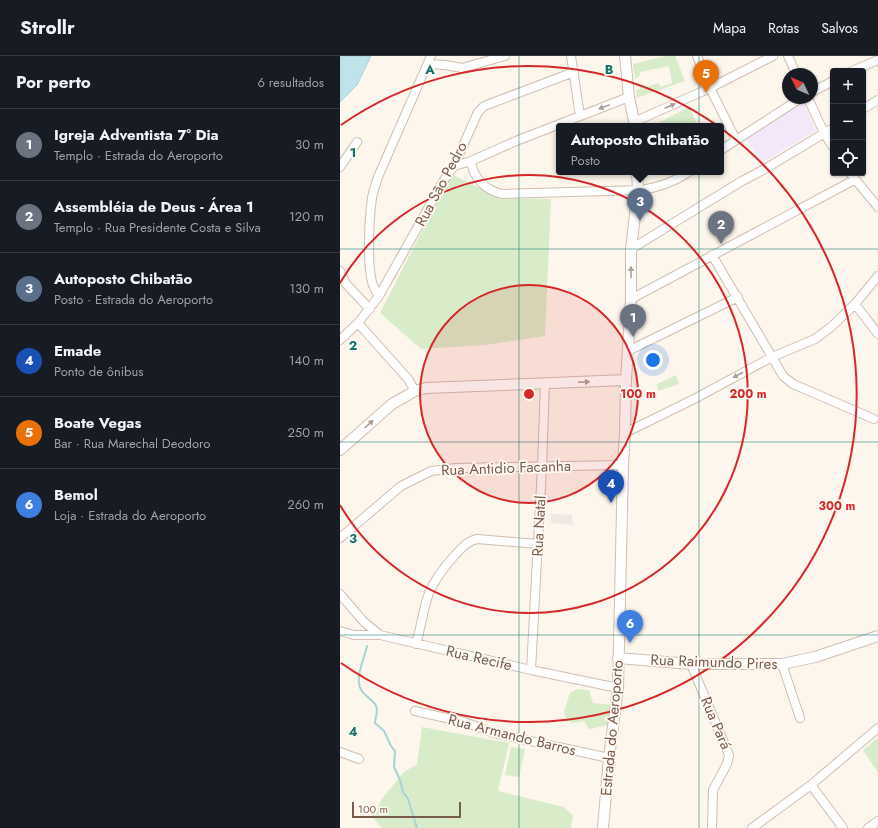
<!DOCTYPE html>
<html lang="pt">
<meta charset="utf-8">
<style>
:root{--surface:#171b24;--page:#242831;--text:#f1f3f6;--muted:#9ea1a6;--line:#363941;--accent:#e76f51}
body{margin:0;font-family:Jost,sans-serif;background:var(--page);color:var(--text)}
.controls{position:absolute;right:12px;top:12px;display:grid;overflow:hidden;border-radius:4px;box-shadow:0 1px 3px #0004}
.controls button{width:36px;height:36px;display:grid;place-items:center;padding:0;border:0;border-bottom:1px solid var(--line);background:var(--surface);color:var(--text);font:20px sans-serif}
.compass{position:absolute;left:442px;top:12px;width:36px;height:36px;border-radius:50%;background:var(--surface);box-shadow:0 1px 3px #0004;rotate:314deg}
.scale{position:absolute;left:12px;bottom:10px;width:109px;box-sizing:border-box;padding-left:4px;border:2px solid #7a5c4d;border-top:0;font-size:11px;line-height:14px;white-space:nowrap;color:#7a5c4d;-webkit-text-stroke:3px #fffaf3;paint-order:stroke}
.you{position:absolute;left:313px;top:304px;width:14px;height:14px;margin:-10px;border:3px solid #fff;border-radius:50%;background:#1a73e8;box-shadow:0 0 0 6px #1a73e833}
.badge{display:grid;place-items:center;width:26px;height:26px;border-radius:50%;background:var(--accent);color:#fff;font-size:13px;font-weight:700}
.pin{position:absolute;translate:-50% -33px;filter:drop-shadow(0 1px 2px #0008)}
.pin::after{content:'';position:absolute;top:21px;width:14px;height:12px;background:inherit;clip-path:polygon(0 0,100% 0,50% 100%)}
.popup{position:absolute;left:216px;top:67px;width:168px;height:52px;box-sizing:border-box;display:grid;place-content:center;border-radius:4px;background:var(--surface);filter:drop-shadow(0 1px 3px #0005);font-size:13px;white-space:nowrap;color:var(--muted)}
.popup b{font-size:15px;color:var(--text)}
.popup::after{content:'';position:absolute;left:50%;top:100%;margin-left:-8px;border:8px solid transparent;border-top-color:var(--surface)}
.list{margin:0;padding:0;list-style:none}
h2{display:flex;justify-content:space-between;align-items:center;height:52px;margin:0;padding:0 16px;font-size:17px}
h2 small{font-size:13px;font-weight:400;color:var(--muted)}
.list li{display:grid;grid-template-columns:26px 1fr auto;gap:12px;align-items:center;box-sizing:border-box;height:72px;padding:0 16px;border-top:1px solid var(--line)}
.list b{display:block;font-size:15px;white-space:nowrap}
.list p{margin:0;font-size:13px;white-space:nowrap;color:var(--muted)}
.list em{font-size:13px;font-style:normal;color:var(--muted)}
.icon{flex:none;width:22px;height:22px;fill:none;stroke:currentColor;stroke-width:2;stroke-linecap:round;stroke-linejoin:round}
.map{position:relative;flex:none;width:538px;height:772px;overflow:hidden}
header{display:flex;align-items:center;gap:24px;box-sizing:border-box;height:56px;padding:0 20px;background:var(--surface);border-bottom:1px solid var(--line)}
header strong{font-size:19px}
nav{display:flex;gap:22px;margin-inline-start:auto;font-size:14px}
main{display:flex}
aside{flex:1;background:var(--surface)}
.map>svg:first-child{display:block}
.industrial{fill:#efe9e4}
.education{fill:#f3e8fa}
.green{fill:#d8ecc9}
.water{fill:#bfe3e8;stroke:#a5d3da}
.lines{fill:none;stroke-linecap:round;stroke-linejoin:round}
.stream{stroke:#a5d3da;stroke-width:2}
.minor-casing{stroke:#d1beb0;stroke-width:10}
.tertiary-casing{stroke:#d1beb0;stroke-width:12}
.minor{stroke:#fff;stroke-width:8}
.tertiary{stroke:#fff;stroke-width:10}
.oneway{fill:#af9d94}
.grid{fill:none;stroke:#0f766e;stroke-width:1;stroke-opacity:0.55}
.ring{fill:none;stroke:#d62828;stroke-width:2}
.labels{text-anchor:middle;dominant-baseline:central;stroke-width:3.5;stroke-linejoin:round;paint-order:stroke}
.street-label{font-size:15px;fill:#7a5c4d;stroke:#fffaf3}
.grid-label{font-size:13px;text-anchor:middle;font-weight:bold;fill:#0f766e;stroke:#fffaf3;stroke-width:3.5;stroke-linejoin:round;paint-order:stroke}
.centre{fill:#d62828;stroke:#fffaf3;stroke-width:2}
.ring-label{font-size:12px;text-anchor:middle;font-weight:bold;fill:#d62828;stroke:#fffaf3;stroke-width:3.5;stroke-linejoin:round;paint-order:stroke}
</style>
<header>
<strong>Strollr</strong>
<nav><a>Mapa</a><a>Rotas</a><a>Salvos</a></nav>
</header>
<main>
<aside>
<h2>Por perto<small>6 resultados</small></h2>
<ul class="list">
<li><span class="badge" style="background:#6b7280">1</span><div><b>Igreja Adventista 7° Dia</b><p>Templo · Estrada do Aeroporto</p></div><em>30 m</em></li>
<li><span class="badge" style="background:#6b7280">2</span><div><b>Assembléia de Deus - Área 1</b><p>Templo · Rua Presidente Costa e Silva</p></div><em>120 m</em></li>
<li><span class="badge" style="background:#5c6f8a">3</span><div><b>Autoposto Chibatão</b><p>Posto · Estrada do Aeroporto</p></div><em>130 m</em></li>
<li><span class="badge" style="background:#1a4fb4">4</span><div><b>Emade</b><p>Ponto de ônibus</p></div><em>140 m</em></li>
<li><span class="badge" style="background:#e8710a">5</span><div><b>Boate Vegas</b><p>Bar · Rua Marechal Deodoro</p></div><em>250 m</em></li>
<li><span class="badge" style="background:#3f7fe0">6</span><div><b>Bemol</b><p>Loja · Estrada do Aeroporto</p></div><em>260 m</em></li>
</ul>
</aside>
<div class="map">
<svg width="538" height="772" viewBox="0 0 538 772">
<rect width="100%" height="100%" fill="#fdf6ec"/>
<!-- industrial -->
<path class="industrial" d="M 211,458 L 232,459 L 233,469 L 211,467 Z"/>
<!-- education -->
<path class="education" d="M 463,44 L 476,75 L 421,107 L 405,80 Z"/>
<!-- green -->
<path class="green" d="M 326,0 L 335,0 L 345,25 L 297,42 L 296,34 L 319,27 L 320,31 L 332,27 L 329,10 L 300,16 L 300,20 L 295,23 L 293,8 Z
M 349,51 L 357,67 L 351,70 L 317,70 L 316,68 Z
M 111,118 L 161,142 L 211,143 L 205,280 L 145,289 L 81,293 L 40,257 Z
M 336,319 L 339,328 L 318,335 L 317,328 Z
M 237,633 L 249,634 L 253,647 L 274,649 L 269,669 L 249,673 L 244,665 L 232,667 L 225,661 L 224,655 L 230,637 Z
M 82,671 L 169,687 L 158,735 L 224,751 L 233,760 L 231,772 L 42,772 L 34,763 L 41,744 L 64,716 L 77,708 Z
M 538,682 L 538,717 L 523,694 Z
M 171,691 L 185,693 L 179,721 L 165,719 Z"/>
<!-- water -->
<path class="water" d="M 0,0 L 31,0 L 17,29 L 0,46 Z"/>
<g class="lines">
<!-- stream -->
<path class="stream" d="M 27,590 C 25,600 17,617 19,627 C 20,641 37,643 37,654 C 37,658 35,663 35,667 L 44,675 L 51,690 L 55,695 L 54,711 L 60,724 L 63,736 L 68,743 L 77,772"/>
<!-- minor casing -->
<g class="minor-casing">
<path id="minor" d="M 231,0 L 240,60
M 357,0 L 370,32 L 396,84
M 448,0 L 456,18
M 88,8 L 105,9 L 122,12 L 165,0
M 512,15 L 538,4
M 472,36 L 493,25
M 468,42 L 484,77 L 493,91
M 523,53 L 538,44
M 294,66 L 370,32 L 433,0
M 381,94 L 461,42
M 131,105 C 133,122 146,135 163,138 L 302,134 C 320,131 334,126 349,116
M 114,110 L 131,105 L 176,85 L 289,41
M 0,111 L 17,86
M 510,117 L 538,151
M 291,193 L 402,125 L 423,114 L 493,72
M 372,199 L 432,301 L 443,320 L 453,328 L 534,363
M 0,215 L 6,228 L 30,253
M 39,240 C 36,235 33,231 32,226 C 27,205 29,163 32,142 C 33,135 36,128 38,121 L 91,0
M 291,243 L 514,124
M 515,248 L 538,278
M 18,267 L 68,323 L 75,335
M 0,284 L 18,267 L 39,240 L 104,124 L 114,110 L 138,56 L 144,50 L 234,16
M 288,295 L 398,241
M 285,377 L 356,342 L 432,301 L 475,283 L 491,271 L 515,248 L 538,220
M 0,482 L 61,430 L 91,415 L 116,412 L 283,409
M 0,538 L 24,566 L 40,579
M 0,575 L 14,579 L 40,579 L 191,614 L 278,632
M 76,588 C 81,572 83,553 89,537 C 95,523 105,510 115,499 C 122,492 127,485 137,483 L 198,488
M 351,608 L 389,699 L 387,708 L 373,734 L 372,772
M 442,608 L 460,662
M 191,614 L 202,411 L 205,327
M 75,655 L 124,666 L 154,677 L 269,702
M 0,696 L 19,703
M 471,729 L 503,772
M 412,772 L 471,729 L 538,672
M 528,772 L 538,765"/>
</g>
<!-- tertiary casing -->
<g class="tertiary-casing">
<path id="tertiary" d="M 285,0 L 289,41 L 295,70
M 0,394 L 52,348 L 75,335 L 86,332 L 286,324
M 278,602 L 351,608 L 442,608 L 475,601 L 538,580
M 263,772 L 269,702 L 278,632 L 283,409 L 285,377 L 286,324 L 291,243 L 291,193 L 298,134 L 297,116"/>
</g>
<!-- minor -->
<use href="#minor" class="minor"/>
<!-- tertiary -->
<use href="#tertiary" class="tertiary"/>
</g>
<!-- one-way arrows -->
<defs><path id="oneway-solid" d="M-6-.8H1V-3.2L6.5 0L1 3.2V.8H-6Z"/></defs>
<g class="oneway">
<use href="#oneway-solid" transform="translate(330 50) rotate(-24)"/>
<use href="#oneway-solid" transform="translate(264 51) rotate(159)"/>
<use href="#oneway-solid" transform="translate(291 216) rotate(-90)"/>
<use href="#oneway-solid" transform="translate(398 319) rotate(152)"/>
<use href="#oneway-solid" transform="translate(244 326) rotate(-2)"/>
<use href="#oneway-solid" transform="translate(29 368) rotate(-42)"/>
</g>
<!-- grid -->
<path class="grid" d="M 179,0 L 179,772M 359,0 L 359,772M 0,193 L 538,193M 0,386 L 538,386M 0,579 L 538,579"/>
<!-- distance rings -->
<circle cx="189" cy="338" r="109" fill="#d62828" fill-opacity=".12"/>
<g class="ring">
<circle cx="189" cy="338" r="109"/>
<path d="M0 227A219 219 0 1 1 0 449"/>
<path d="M1 69A328 328 0 1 1 1 607"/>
</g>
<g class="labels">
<!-- street labels -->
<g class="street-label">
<text transform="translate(101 128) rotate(-62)">Rua São Pedro</text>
<text transform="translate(166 412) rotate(-2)">Rua Antidio Facanha</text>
<text transform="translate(199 470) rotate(-87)">Rua Natal</text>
<text transform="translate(139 602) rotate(13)">Rua Recife</text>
<text transform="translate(374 606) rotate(2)">Rua Raimundo Pires</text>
<text transform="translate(376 667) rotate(67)">Rua Pará</text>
<text transform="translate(272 672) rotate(-85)">Estrada do Aeroporto</text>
<text transform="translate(172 679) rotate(14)">Rua Armando Barros</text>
</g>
</g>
<g class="grid-label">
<text x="90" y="18">A</text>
<text x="269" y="18">B</text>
<text x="13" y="101">1</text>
<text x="13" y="294">2</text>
<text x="13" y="487">3</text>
<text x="13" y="680">4</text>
</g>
<circle cx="189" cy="338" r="6" class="centre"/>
<g class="ring-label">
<text x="298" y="342">100 m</text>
<text x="408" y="342">200 m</text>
<text x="497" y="454">300 m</text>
</g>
</svg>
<div class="controls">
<button>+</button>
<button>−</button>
<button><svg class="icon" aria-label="locate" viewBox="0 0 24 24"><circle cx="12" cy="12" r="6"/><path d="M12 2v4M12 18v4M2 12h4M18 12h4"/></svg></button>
</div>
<svg class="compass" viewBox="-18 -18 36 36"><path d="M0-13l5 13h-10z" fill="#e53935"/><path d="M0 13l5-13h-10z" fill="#9ea1a6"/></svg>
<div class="scale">100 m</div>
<div class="you"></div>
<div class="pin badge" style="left:293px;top:281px;background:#6b7280">1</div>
<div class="pin badge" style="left:381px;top:188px;background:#6b7280">2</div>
<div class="pin badge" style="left:300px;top:165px;background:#5c6f8a">3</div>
<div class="popup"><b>Autoposto Chibatão</b>Posto</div>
<div class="pin badge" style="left:271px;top:447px;background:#1a4fb4">4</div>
<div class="pin badge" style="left:366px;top:37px;background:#e8710a">5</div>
<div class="pin badge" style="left:290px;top:587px;background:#3f7fe0">6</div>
</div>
</main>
